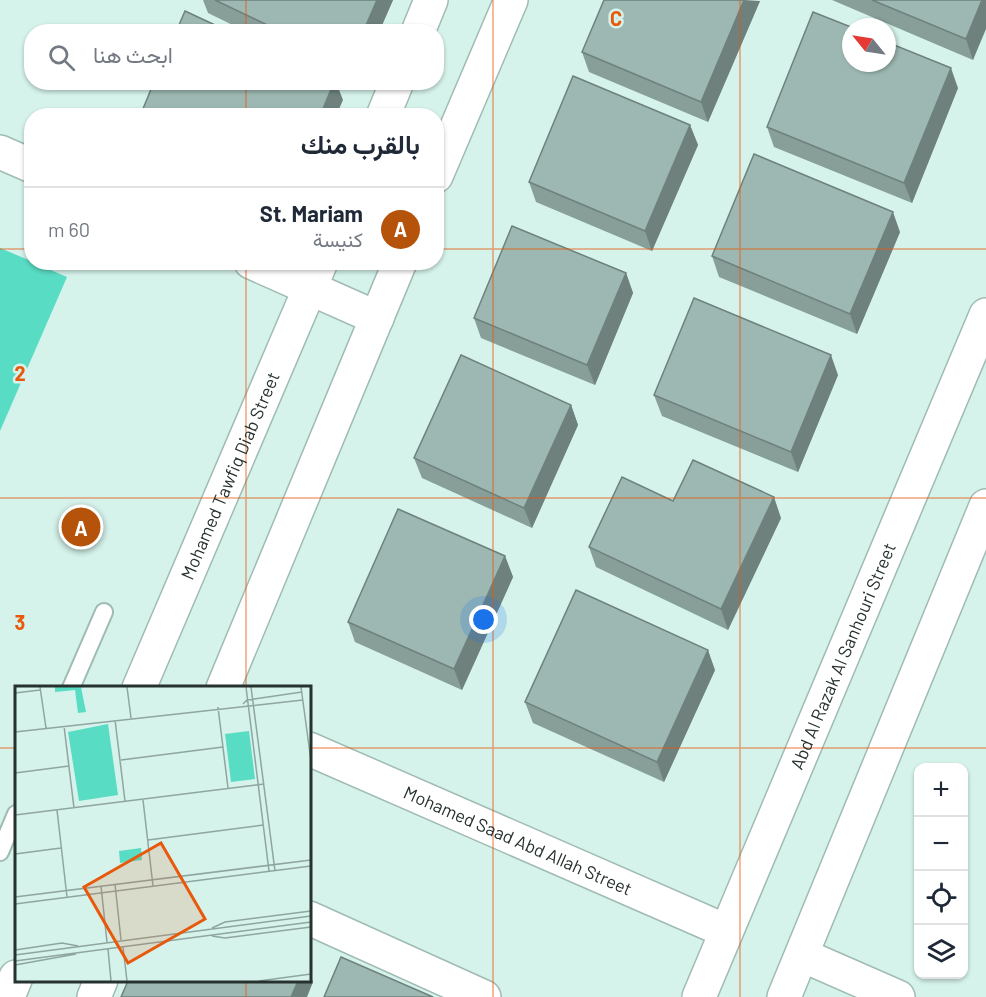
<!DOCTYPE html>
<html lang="ar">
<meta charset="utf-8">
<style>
:root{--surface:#fff;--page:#f6f6f7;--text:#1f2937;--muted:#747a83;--line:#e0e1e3;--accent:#b45309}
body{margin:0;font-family:Barlow,Vazirmatn,sans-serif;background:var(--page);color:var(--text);direction:rtl}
.controls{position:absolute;right:18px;bottom:18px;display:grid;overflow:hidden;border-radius:12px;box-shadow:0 2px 4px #0004}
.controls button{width:54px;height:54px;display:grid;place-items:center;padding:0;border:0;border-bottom:2px solid var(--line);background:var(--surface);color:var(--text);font:30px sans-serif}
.compass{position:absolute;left:842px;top:18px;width:54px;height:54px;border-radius:50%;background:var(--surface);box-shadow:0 2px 4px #0004;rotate:300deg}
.you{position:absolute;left:484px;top:620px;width:21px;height:21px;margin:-15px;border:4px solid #fff;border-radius:50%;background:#1a73e8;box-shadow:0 0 0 9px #1a73e833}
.badge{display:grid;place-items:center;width:39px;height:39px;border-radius:50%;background:var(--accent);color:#fff;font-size:20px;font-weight:700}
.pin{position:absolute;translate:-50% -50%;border:3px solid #fff;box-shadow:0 2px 6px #0006}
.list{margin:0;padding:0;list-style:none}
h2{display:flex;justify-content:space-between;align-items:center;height:78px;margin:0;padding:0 24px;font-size:26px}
h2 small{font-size:20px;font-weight:400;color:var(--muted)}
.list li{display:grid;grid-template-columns:39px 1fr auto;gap:18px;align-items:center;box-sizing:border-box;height:84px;padding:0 24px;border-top:2px solid var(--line)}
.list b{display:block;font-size:22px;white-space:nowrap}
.list p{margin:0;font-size:20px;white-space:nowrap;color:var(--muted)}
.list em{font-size:20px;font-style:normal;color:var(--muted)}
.icon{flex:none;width:33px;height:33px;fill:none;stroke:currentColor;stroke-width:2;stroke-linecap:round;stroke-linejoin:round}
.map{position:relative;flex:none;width:986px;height:997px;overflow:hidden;direction:ltr}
.search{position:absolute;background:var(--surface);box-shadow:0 2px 4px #0004;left:24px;top:24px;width:420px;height:66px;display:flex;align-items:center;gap:15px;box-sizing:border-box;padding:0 21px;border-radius:24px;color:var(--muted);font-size:22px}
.panel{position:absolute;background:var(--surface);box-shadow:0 2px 4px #0004;left:24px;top:108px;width:420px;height:162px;border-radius:24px;direction:rtl}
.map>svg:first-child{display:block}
.green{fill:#59dcc4}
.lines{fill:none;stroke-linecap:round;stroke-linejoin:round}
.service-casing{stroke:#a0bbb4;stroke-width:20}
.minor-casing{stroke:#a0bbb4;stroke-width:36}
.tertiary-casing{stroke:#a0bbb4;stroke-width:36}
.service{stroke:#fff;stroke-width:16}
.minor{stroke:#fff;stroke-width:33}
.tertiary{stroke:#fff;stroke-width:33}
.wall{fill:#879e99}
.shaded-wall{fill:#6e817d}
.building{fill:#9db8b2;stroke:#6e817d;stroke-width:1.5}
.grid{fill:none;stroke:#e8590c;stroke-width:1.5;stroke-opacity:0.55}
.labels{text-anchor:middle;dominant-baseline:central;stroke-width:5;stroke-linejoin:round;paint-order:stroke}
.street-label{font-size:18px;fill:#27322f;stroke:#d5f2eb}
.inset-road{fill:none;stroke:#8fa5a0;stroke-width:1.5}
.view{fill:#e8590c;fill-opacity:0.15;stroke:#e8590c;stroke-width:3}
.inset-edge{fill:none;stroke:#27322f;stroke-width:3}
.grid-label{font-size:20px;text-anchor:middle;font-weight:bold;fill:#e8590c;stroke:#d5f2eb;stroke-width:5;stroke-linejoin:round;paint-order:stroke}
</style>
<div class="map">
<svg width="986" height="997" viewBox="0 0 986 997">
<rect width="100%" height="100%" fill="#d5f2eb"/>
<!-- green -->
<path class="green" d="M 0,248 L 31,261 L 32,262 L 34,263 L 67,277 L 0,431 Z"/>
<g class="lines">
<!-- service casing -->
<g class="service-casing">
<path id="service" d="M 71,688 L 104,612
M 0,852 L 16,814"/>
</g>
<!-- minor casing -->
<g class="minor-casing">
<g id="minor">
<path d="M 418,32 L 431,0"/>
<path d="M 383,116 L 397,82"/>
<path d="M 0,152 L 32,166"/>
<path d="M 436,176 L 511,0"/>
<path d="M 251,262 L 377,318"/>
<path id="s1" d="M 139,688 L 321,262"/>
<path d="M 223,688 L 400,262"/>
<path id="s2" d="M 309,749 L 726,931"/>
<path d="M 309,918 L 484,997"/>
<path d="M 802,955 L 898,997"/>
<path d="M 8,997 L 16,977"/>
<path d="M 94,997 L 101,980"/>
</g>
</g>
<!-- tertiary casing -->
<g class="tertiary-casing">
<g id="tertiary">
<path id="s3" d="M 699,997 L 986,315"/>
<path d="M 784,997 L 986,506"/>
</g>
</g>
<!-- service -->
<use href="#service" class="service"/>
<!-- minor -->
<use href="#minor" class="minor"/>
<!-- tertiary -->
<use href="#tertiary" class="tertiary"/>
</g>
<!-- wall -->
<path class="wall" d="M 203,0 L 393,0 L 379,32 L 247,32 L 208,13 Z
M 832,0 L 986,0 L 973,60 Z
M 760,1 L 708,122 L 589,72 L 582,52 Z
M 958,88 L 912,203 L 774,147 L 767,127 Z
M 690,125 L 698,145 L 652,251 L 536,202 L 529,182 Z
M 900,232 L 857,334 L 719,277 L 712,256 Z
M 626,273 L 633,293 L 595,385 L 481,338 L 474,318 Z
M 838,375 L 798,472 L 662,416 L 654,395 Z
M 571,405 L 578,425 L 532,528 L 422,478 L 414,458 Z
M 673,501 L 781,518 L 728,630 L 596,567 L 589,547 Z
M 505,556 L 513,577 L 462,690 L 355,642 L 348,622 Z
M 715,670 L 664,782 L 533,723 L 525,702 Z"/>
<!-- shaded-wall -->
<path class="shaded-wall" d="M 377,0 L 393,0 L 379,32 L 363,32 Z
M 744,0 L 760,1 L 708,122 L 701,102 Z
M 982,0 L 986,0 L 986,29 L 973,60 L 966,39 Z
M 951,68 L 958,88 L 912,203 L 904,183 Z
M 334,82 L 336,82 L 343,100 L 336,116 L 320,116 Z
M 690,125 L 698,145 L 652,251 L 645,231 Z
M 893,212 L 900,232 L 857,334 L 850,314 Z
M 626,273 L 633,293 L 595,385 L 587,365 Z
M 831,355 L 838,375 L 798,472 L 791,452 Z
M 571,405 L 578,425 L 532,528 L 524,508 Z
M 774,497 L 781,518 L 728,630 L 721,609 Z
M 505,556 L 513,577 L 462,690 L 454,669 Z
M 708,650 L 715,670 L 664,782 L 657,762 Z
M 309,970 L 313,982 L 307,997 L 291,997 L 298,981 L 309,981 Z"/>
<!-- building -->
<path class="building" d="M 215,0 L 377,0 L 363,32 L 282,32 Z
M 604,0 L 744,0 L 701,102 L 582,52 Z
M 872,0 L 982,0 L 966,39 Z
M 185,11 L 230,32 L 176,32 Z
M 813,12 L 851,27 L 851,63 L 887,63 L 887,42 L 951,68 L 904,183 L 767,127 Z
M 573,76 L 690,125 L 645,231 L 529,182 Z
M 154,82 L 334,82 L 320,116 L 140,116 Z
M 754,154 L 893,212 L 850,314 L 712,256 Z
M 512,226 L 626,273 L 587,365 L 474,318 Z
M 694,298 L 831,355 L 791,452 L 654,395 Z
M 461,355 L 571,405 L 524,508 L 414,458 Z
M 693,460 L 774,497 L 721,609 L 589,547 L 622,477 L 673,501 Z
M 398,509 L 505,556 L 454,669 L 348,622 Z
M 576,590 L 708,650 L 657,762 L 525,702 Z
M 341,957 L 433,997 L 324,997 Z
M 128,981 L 298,981 L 291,997 L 121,997 Z"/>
<!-- grid -->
<path class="grid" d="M 246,0 L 246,32M 493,0 L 493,997M 740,0 L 740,997M 246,82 L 246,116M 0,249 L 32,249M 436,249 L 986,249M 246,262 L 246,688M 0,498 L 986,498M 0,748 L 16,748M 309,748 L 986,748M 246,980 L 246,997"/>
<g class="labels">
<!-- street labels -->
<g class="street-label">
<text stroke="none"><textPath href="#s1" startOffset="231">Mohamed Tawfiq Diab Street</textPath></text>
<text stroke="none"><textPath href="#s3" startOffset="370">Abd Al Razak Al Sanhouri Street</textPath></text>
<text stroke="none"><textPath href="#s2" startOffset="228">Mohamed Saad Abd Allah Street</textPath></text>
</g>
</g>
<!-- overview -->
<g transform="translate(15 686)">
<rect width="296" height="296" fill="#d5f2eb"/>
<path d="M 40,1 L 66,1 L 71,26 L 63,27 L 60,4 L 40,6 ZM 93,38 L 103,109 L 64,115 L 53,46 ZM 234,45 L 240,93 L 216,96 L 210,48 ZM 126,162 L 127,174 L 105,177 L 104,165 Z" fill="#59dcc4"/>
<path class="inset-road" d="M 25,1 L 31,42M 112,1 L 116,32M 231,1 L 254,185M 236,1 L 260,185M 286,1 L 296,75M 0,7 L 25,4M 228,18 L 232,14 L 287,6M 203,21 L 213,102M 100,34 L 110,115M 49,40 L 59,122M 0,46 L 288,14M 106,74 L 208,61M 0,87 L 54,80M 128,114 L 138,200M 42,124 L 52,211M 0,129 L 249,98M 133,154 L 248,139M 0,168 L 46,162M 100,198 L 106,254M 86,200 L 92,256M 0,211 L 296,174M 0,218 L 296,180M 197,242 L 210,236 L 296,225M 197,250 L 210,252 L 296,241M 108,261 L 112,295M 93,263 L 96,295M 0,264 L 47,257 L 63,260M 0,269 L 296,230M 0,275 L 296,236M 0,279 L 61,268M 244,295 L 296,288"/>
<path class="view" d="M 146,157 L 190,233 L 113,277 L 69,201 Z"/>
<rect width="296" height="296" class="inset-edge"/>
</g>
<g class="grid-label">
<text x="616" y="26">C</text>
<text x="20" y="381">2</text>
<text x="20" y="630">3</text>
</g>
</svg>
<div class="controls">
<button>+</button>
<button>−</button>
<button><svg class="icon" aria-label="locate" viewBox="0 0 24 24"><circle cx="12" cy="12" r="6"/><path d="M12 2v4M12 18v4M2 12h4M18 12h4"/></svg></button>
<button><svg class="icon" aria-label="layers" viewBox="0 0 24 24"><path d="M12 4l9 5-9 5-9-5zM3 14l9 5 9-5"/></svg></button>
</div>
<svg class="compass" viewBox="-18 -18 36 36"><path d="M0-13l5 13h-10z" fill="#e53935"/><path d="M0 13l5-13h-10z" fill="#747a83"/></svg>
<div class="you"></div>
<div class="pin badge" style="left:81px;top:527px">A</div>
<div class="search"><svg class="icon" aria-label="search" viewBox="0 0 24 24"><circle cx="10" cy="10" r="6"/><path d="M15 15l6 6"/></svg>ابحث هنا</div>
<section class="panel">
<h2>بالقرب منك<small></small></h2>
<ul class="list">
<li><span class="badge">A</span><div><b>St. Mariam</b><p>كنيسة</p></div><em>60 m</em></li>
</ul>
</section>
</div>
